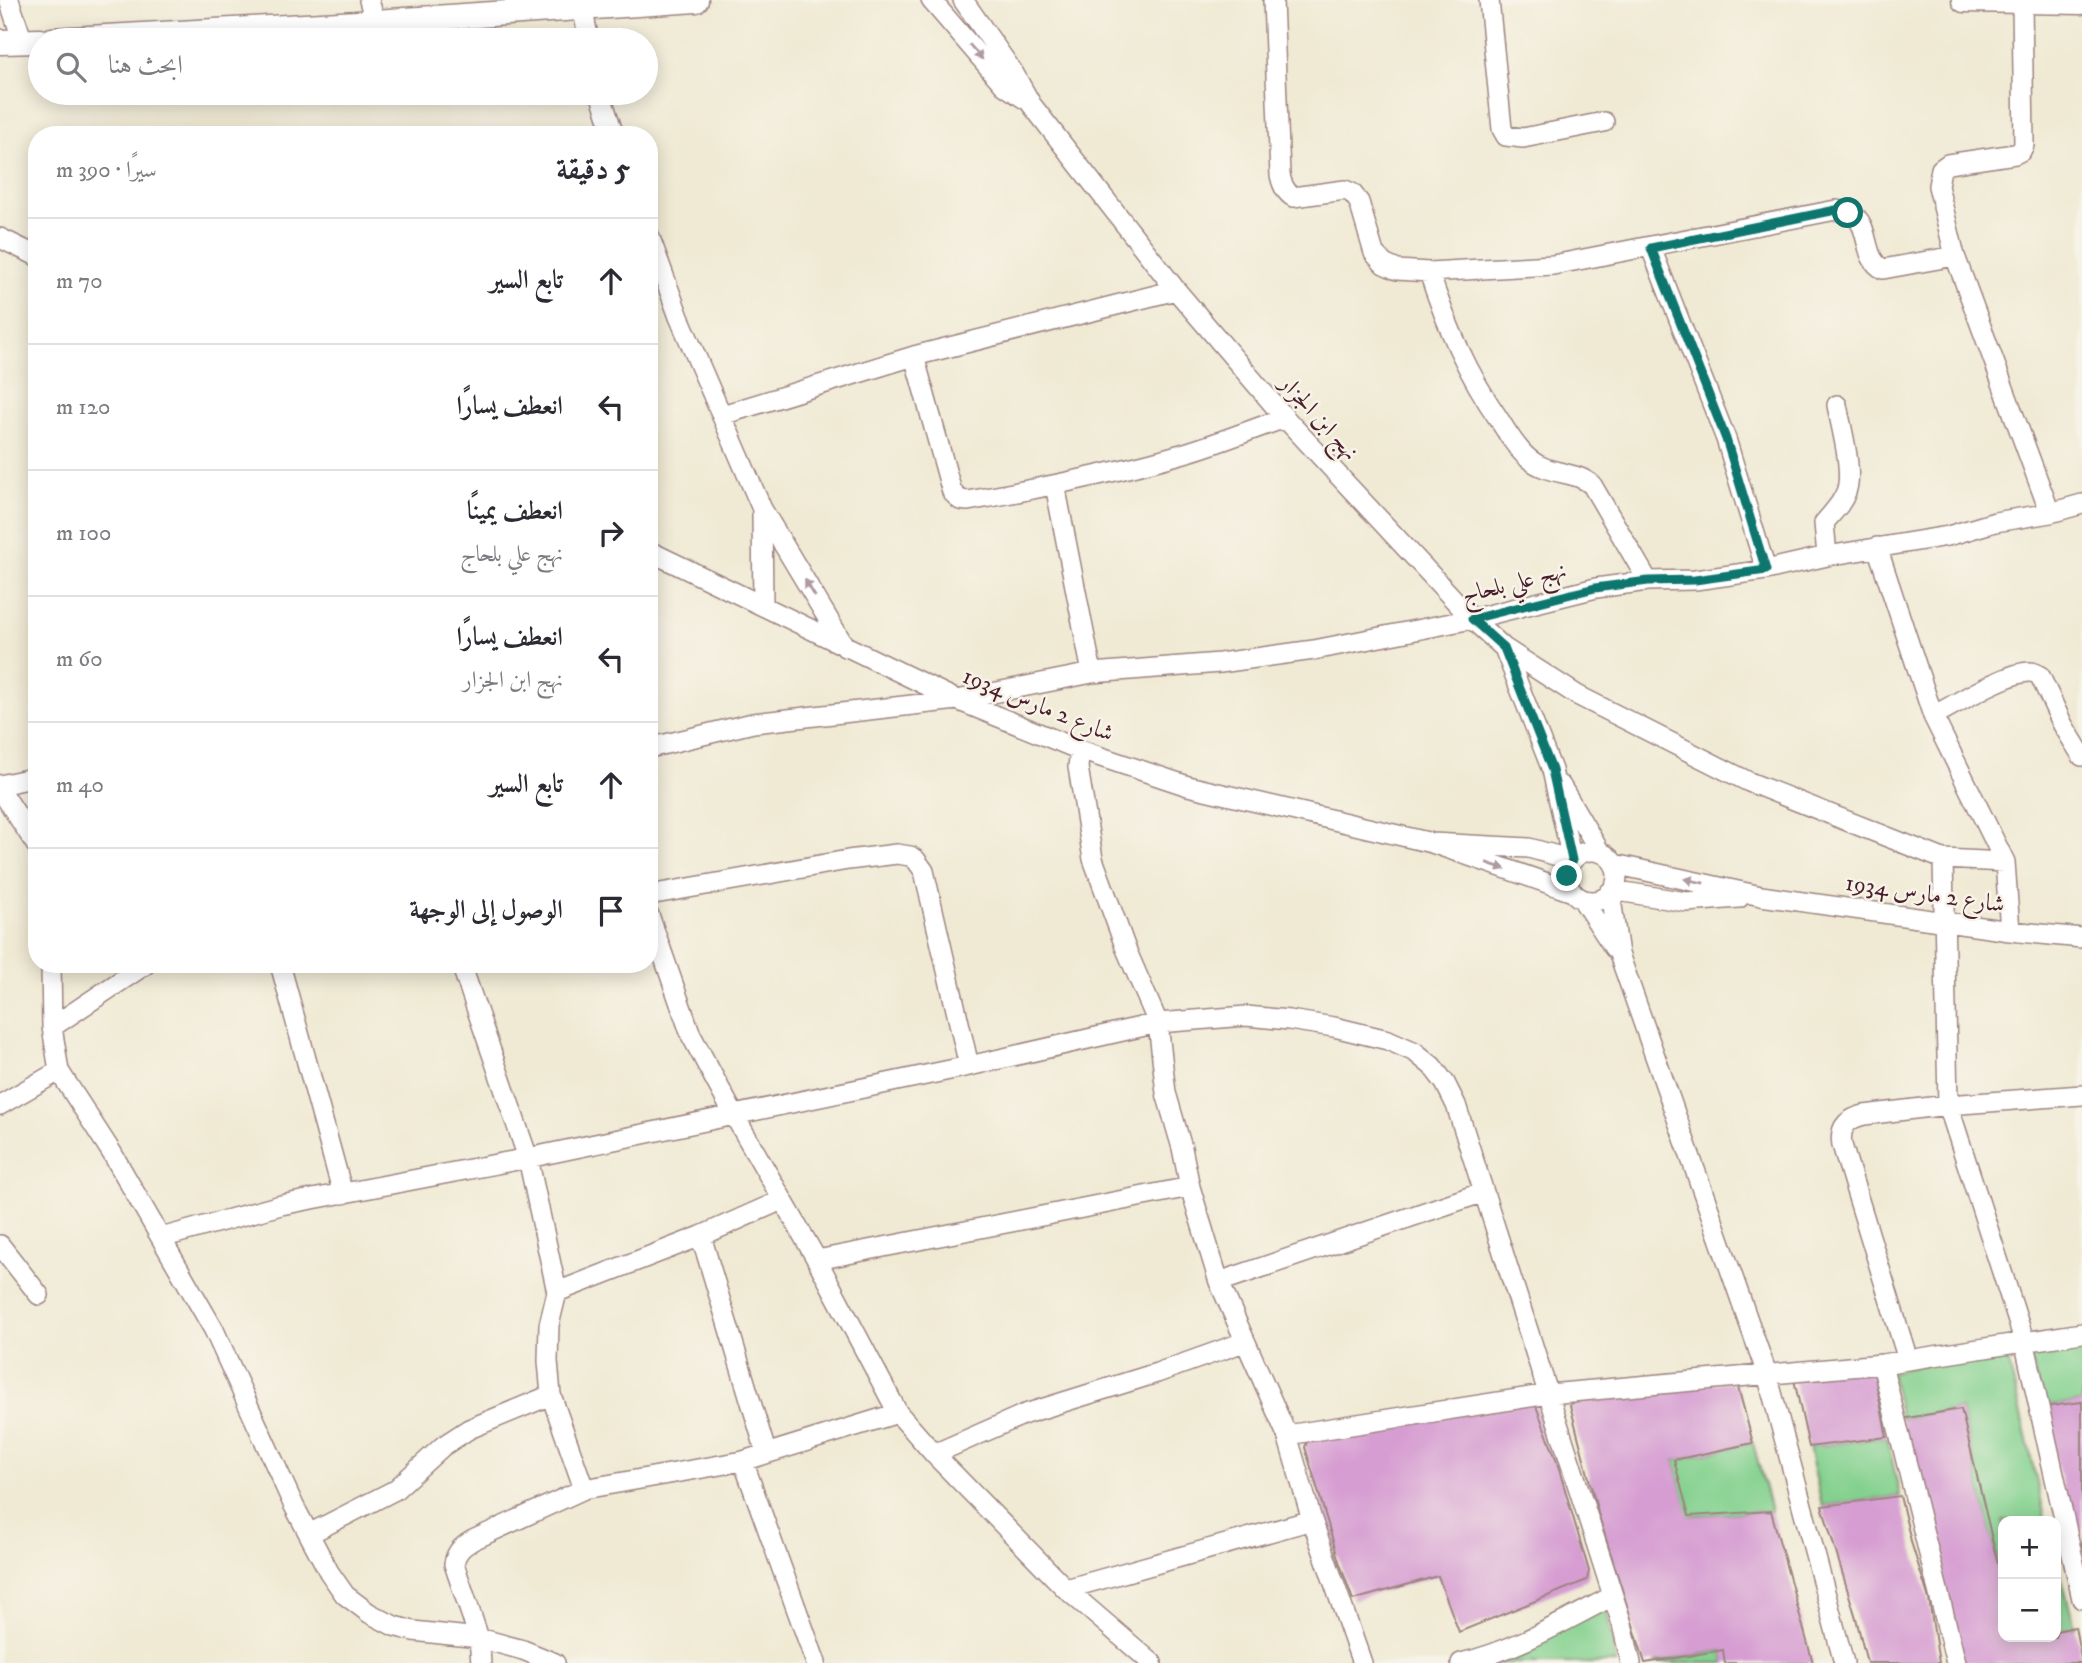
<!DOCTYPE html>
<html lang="ar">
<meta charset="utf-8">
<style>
:root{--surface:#fff;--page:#f7f7f7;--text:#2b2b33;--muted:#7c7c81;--line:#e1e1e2}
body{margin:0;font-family:"IM FELL DW Pica",Amiri,serif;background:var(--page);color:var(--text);direction:rtl}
.controls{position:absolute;right:21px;bottom:21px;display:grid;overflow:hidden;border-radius:14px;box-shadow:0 4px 18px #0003}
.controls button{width:63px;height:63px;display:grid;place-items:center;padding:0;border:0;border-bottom:2px solid var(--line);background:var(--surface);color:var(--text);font:35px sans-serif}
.stop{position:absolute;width:21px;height:21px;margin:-16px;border:5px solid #0f766e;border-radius:50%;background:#fff}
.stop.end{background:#0f766e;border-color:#fff;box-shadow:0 2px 7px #0008}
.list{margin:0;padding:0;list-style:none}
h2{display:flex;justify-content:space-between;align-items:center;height:91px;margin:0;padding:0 28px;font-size:30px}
h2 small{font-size:23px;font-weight:400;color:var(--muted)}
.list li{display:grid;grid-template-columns:46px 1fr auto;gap:21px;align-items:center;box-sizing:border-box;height:126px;padding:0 28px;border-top:2px solid var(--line)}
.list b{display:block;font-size:26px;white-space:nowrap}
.list p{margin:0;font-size:23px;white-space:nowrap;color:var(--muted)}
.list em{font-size:23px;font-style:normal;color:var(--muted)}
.icon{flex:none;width:38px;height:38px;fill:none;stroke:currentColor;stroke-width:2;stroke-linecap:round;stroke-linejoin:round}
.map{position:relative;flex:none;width:2082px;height:1663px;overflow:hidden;direction:ltr}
.search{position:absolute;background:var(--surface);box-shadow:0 4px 18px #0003;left:28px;top:28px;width:630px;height:77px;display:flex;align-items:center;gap:18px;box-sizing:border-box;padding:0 24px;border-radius:38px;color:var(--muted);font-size:26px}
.panel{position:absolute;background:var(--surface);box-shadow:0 4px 18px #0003;left:28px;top:126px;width:630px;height:847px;border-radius:28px;direction:rtl}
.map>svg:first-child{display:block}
.green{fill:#84d18f;stroke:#67785d;stroke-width:2}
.building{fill:#d69dd2}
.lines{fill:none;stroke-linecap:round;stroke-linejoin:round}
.minor-casing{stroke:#9d8480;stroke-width:22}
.major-casing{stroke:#9d8480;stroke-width:27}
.minor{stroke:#fff;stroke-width:19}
.major{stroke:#fff;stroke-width:24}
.oneway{fill:#ae9aa0}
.route{stroke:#0f766e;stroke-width:9}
.labels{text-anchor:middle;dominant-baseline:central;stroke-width:5;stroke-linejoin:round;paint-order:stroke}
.street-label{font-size:24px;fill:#4a1f2b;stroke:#f7f3e8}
</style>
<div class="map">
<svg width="2082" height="1663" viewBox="0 0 2082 1663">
<rect width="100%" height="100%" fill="#f7f3e8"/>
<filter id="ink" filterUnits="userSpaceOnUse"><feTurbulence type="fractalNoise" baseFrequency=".0143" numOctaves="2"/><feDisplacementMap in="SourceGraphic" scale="14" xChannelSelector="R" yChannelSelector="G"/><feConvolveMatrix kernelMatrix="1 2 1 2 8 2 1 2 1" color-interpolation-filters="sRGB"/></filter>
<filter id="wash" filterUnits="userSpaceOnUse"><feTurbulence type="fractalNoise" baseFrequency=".00686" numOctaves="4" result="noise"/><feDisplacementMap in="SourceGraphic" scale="28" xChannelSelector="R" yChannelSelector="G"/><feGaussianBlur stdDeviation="1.57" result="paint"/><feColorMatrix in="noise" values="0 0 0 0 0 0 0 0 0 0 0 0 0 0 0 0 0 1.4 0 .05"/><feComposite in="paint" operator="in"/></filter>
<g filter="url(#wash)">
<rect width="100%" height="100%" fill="#f0ead4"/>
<!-- green -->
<path class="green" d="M 2005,1347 L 2046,1521 L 2003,1521 L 2003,1585 L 1961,1409 L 1901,1419 L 1891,1372 Z
M 2082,1348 L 2082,1402 L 2043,1407 L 2029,1354 Z
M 1887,1437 L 1900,1496 L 1822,1506 L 1809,1447 Z
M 1753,1443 L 1771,1511 L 1688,1516 L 1674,1460 Z
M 2056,1559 L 2075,1627 L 2056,1631 Z
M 1606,1605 L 1616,1663 L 1494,1663 Z
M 1723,1650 L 1725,1663 L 1654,1663 Z"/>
<g id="blocks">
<!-- building -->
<path class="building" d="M 1870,1368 L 1875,1377 L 1887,1437 L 1809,1447 L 1793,1375 Z
M 1730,1382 L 1738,1387 L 1753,1443 L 1674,1460 L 1689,1516 L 1771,1511 L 1813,1663 L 1725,1663 L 1723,1650 L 1645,1663 L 1598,1513 L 1570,1405 L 1579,1396 Z
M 1528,1399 L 1536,1406 L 1556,1459 L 1589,1571 L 1587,1580 L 1459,1632 L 1438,1576 L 1353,1600 L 1339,1561 L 1305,1447 L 1311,1432 Z
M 2082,1402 L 2082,1567 L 2043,1407 Z
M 1961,1409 L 2003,1585 L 2003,1637 L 2016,1637 L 2017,1641 L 2034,1637 L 2056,1637 L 2056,1631 L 2075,1627 L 2082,1663 L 1963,1663 L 1901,1419 Z
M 1900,1496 L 1912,1545 L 1929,1599 L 1939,1663 L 1867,1663 L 1856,1618 L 1822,1506 Z"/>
</g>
</g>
<g filter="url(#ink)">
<use href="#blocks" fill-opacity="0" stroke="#9d8480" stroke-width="2"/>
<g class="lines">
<!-- minor casing -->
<g class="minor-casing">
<path id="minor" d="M 9,0 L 23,42
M 369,0 L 375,22
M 931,0 L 1004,85 L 1025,99
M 963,0 L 1013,72 L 1031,104 L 1176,290 L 1285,418 L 1472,619 L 1504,648 L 1552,770 L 1572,860 L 1529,848 L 1432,843
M 1273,0 L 1280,175 C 1282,185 1285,192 1293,197 L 1345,190 L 1352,193 L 1359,202 L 1374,253 L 1384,264 L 1397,270 L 1429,272 L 1553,265 L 1836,210 C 1841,211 1848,212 1853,215 C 1871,226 1862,259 1883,269 L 1955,256
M 1489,0 L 1502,129 L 1506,136 L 1523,138 L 1604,122
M 2022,2 L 2024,145 L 2021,151 L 2015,154 L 1948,164 L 1941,169 L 1938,186 L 1955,256 L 2050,513
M 582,7 L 589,40
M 600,93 L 614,135
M 649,235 L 679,317 L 762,509 L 845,647
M 0,238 L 37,256
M 1651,248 L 1726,439 L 1766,570
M 1429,272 C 1447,327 1467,373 1500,421 C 1508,434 1517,449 1529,459 C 1550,476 1575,470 1592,485 L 1648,581
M 914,356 L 952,492 L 960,500 L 968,501 C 1043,488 1116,473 1188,452 C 1221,442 1253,429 1285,418
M 722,415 L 914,356 L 1176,290
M 1055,485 L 1092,673
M 762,510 L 763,606
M 1877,547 L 1933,716 L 2005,862 L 2010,931
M 649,551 L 957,700 L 1080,750 L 1188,786 L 1432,843 L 1573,892
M 1827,556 L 1824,523 C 1832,513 1842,504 1846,492 C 1854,472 1841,427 1837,405
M 1504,648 L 1577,695 L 1749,782 L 1943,859 L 2005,862
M 1933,716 C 1954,705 2007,672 2030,672 C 2034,672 2037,674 2040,676 L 2063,725 L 2082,756
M 649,748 L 753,723 L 957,700 L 1092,673 L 1220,663 L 1314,650 L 1472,619 L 1596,588 L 1648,581 L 1695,580 L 1766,570 L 1827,556 L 1948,536 L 1995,522 L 2050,513 L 2082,504
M 1080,750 L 1078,767 L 1093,859 L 1126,949 L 1158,1023 L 1166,1093 L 1182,1148 L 1190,1187 L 1219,1282 L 1287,1435 L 1312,1520 L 1362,1663
M 0,785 L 37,777
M 1561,786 L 1600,852
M 0,789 L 37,846
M1567 876a25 25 0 1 1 50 0a25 25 0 1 1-50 0Z
M 1943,859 L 1948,1105 L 2024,1340 L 2082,1599
M 1614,864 L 1761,896 L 2010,931 L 2082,938
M 1612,890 L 1686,902 L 1739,898
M 1610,892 L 1619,954 L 1767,1374 L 1844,1663
M 649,895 L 848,860 L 897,854 L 910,856 L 916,860 L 924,871 L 969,1066
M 1582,899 L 1614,948
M 649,915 L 691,1035 L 734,1115 L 817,1260 L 898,1413 L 934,1454 L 1066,1589 L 1152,1663
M 51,964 L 52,1027 L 59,1071 L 112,1153 L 214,1330 L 294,1506 L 329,1572 L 345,1595 L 369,1613 L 394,1626 L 413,1631 L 479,1638 L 523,1650 L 555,1663
M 280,964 L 343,1194
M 461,964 L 528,1158 L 557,1292 L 549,1325 L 548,1361 L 551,1395 L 584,1489
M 52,1027 L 146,964
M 0,1105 L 59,1071
M 701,1236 L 766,1452
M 161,1238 L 281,1205 L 528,1158 L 969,1066 L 1158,1023 L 1246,1016 L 1289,1020 L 1334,1027 L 1388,1040 L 1415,1052 L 1432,1066 L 1445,1083 L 1456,1105 L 1622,1624 L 1631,1663
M 0,1245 L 39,1295
M 817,1260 L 1190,1187
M 1219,1282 L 1484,1192
M 557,1292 L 701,1236 L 782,1200
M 1908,1360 L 1842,1145 C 1839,1127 1847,1119 1864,1115 L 1948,1105 L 2082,1095
M 1882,1364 L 1956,1663
M 1287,1435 L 1549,1394 L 1882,1364 L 2082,1333
M 934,1454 L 1025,1414 L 1157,1373 L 1244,1342
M 743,1461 L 816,1663
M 309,1534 L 395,1490 L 443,1446 L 469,1429 L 551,1395
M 1066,1589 L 1312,1520
M 481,1663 L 479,1638 L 454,1564 C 456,1551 463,1546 473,1540 L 584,1489 L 743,1461 L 898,1413
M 1461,1663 C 1514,1651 1564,1621 1613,1596"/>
</g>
<!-- major casing -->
<g class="major-casing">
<path id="major" d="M 1964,0 L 2082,2
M 52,40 L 375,22 L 696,0
M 0,42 L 40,41"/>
</g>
<!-- minor -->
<use href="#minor" class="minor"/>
<!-- major -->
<use href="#major" class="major"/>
</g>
<!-- one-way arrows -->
<defs><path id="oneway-solid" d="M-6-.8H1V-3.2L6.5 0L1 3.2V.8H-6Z" transform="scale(1.75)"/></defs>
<g class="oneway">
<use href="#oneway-solid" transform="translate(976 52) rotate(49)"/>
<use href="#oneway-solid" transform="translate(810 588) rotate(-121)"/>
<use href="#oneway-solid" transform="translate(1496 866) rotate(19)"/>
<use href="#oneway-solid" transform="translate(1694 881) rotate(-168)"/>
</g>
</g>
<g class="lines" filter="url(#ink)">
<!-- route -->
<path class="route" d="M 1567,876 L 1572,860 L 1552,770 L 1504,648 L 1472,619 L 1595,588 L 1648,581 L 1695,580 L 1766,570 L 1726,439 L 1651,248 L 1836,210 L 1848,213"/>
</g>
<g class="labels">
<!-- street labels -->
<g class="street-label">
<text transform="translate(1319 418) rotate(48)">نهج ابن الجزار</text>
<text transform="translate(1514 583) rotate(-14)">نهج علي بلحاج</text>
<text transform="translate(1038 705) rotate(22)">شارع 2 مارس 1934</text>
<text transform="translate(1925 894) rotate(8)">شارع 2 مارس 1934</text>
</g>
</g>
</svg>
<div class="controls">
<button>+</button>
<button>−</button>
</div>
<div class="stop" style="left:1848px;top:213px"></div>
<div class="stop end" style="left:1567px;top:876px"></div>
<div class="search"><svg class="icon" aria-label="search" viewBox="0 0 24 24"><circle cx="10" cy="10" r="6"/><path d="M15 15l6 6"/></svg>ابحث هنا</div>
<section class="panel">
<h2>5 دقيقة<small>سيرًا · 390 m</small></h2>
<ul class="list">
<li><svg class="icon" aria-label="ahead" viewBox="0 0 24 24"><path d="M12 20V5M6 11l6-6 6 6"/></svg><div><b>تابع السير</b></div><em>70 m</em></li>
<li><svg class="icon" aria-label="left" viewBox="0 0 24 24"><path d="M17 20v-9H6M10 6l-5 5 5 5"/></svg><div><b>انعطف يسارًا</b></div><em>120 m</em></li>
<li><svg class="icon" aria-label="right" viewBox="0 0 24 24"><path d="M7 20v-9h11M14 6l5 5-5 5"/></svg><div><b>انعطف يمينًا</b><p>نهج علي بلحاج</p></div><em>100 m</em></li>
<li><svg class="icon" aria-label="left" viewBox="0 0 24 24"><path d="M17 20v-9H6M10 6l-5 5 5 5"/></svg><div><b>انعطف يسارًا</b><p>نهج ابن الجزار</p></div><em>60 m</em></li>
<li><svg class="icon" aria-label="ahead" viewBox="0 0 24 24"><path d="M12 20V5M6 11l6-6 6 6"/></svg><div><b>تابع السير</b></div><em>40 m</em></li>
<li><svg class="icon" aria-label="arrive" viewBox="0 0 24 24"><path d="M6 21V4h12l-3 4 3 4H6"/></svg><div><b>الوصول إلى الوجهة</b></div></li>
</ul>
</section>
</div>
